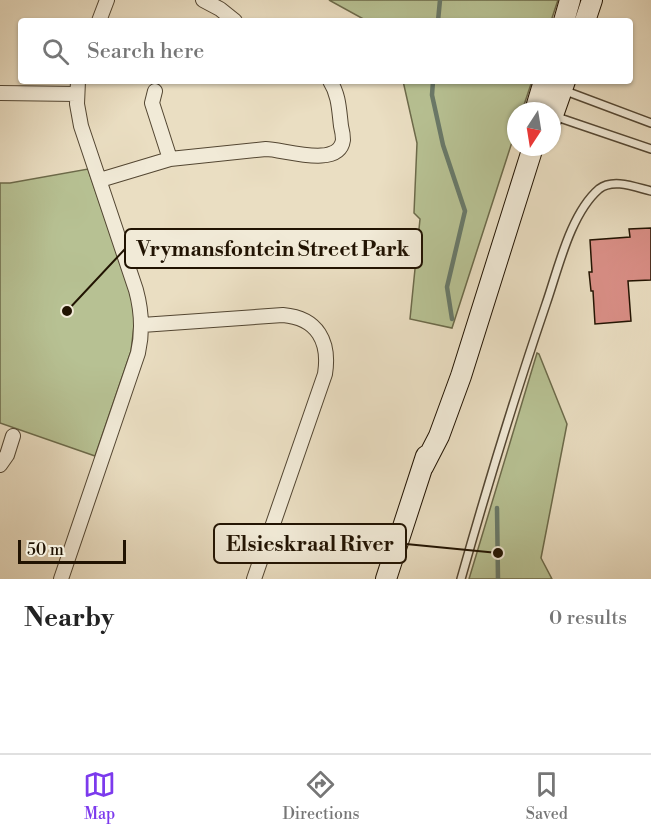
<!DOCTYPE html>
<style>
:root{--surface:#fff;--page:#f2f2f2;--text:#222;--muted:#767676;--line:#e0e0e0;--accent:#7c3aed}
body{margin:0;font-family:"Libre Bodoni",serif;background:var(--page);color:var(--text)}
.compass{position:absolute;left:507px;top:102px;width:54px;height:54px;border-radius:50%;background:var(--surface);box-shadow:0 2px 4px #0004;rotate:192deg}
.scale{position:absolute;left:18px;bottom:15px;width:108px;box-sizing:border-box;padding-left:6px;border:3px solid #211302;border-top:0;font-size:16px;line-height:21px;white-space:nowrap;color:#211302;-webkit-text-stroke:4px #f1ead7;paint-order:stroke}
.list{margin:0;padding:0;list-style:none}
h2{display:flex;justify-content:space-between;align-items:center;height:78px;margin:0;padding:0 24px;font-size:26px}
h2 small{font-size:20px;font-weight:400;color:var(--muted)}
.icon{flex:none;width:33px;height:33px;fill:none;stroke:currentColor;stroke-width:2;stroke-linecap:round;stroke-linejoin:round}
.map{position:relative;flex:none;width:651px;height:579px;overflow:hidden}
.search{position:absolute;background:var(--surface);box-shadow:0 2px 4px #0004;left:18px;right:18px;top:18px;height:66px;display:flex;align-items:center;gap:15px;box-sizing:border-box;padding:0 21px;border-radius:6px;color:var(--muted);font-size:22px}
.sheet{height:174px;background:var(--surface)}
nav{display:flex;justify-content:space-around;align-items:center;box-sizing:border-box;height:84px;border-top:2px solid var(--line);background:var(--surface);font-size:16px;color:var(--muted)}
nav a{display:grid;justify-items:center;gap:3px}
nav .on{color:var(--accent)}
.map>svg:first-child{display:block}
.green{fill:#b7c193;stroke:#6c6a4a;stroke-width:1.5}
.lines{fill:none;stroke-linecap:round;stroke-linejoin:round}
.stream{stroke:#697969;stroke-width:4.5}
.building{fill:#da8f87;stroke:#211302;stroke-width:1.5}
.lane-casing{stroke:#534632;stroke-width:10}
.street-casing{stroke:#534632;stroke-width:16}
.secondary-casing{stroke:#211302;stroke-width:22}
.lane{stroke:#f1ead7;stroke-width:7}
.street{stroke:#f1ead7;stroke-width:14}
.secondary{stroke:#f1ead7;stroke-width:20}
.leader{fill:none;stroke:#211302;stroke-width:2}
.callout-dot{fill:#211302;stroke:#f1ead7;stroke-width:2}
.callout{fill:#f1ead7;stroke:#211302;stroke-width:2}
.callout-label{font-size:21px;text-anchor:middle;font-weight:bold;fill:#211302}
</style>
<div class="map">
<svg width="651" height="579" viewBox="0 0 651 579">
<rect width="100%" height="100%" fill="#eadec2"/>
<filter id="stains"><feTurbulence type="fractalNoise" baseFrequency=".00333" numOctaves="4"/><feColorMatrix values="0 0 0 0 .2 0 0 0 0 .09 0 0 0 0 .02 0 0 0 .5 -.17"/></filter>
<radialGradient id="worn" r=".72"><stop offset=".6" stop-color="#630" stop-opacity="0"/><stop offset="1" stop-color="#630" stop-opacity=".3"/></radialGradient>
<!-- green -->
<path class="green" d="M 329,0 L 558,0 L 551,21 L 367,21 Z
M 403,81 L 532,81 L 522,111 L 516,111 L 516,121 L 511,133 L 513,139 L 452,328 L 410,319 L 420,219 L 414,213 L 417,143 Z
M 88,169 L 131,294 L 135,317 L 131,351 L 95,456 L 0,423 L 0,183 L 10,183 Z
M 537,353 L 539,354 L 567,424 L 541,558 L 552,579 L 469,579 Z"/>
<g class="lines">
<!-- stream -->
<path class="stream" d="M 438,21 L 440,0
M 433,81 L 432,95 L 443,145 L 465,211 L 447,287 L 452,319
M 497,508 L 498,579"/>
</g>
<!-- building -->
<path class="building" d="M 651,228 L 651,280 L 628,281 L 631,321 L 595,324 L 593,291 L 591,291 L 589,272 L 592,272 L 590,240 L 630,237 L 629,229 Z"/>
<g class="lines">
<!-- lane casing -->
<g class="lane-casing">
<path id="lane" d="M 563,90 L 651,123
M 554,116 L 651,149
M 461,579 C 487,487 515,395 546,304 C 558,270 570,214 599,189 C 613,178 635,187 651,191"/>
</g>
<!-- street casing -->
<g class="street-casing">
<path id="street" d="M 203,0 L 220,9 L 235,21
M 99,21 L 107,0
M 155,91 L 152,103 L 170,159
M 0,93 L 77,94
M 100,180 L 170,159 L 266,149 C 283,149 339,169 343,140 C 343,136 342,130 341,126 C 339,110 339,95 330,81
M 142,325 L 283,315 C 318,318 330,342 325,374 L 254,579
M 0,465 L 7,455 L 13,436
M 61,579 L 138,353 C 143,331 142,312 136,290 L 81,126 L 77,104 L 78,81"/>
</g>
<!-- secondary casing -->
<g class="secondary-casing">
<path id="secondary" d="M 564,21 L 570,0
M 585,21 L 592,0
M 535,111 L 544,81
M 552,118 L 565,81
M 423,467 L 439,436 L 461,376 L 533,147
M 386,579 L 426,456"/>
</g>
<!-- lane -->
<use href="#lane" class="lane"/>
<!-- street -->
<use href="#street" class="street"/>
<!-- secondary -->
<use href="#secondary" class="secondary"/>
</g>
<!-- callouts -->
<path class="leader" d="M67 311L125 249M498 553L406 544"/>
<g class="callout-dot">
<circle cx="67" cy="311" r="6"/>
<circle cx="498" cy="553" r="6"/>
</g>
<g class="callout">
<rect x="125" y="229" width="297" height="39" rx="6"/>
<rect x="214" y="524" width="192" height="39" rx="6"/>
</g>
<g class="callout-label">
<text x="273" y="256">Vrymansfontein Street Park</text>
<text x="310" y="551">Elsieskraal River</text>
</g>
<rect width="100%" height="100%" filter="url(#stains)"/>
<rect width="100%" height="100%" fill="url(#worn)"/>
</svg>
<svg class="compass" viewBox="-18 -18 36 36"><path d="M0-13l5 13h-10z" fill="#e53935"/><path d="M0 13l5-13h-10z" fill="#767676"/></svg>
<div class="scale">50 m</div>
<div class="search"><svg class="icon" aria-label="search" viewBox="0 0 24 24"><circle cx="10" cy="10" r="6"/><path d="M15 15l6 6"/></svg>Search here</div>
</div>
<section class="sheet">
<h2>Nearby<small>0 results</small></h2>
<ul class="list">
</ul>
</section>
<nav>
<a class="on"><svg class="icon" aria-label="map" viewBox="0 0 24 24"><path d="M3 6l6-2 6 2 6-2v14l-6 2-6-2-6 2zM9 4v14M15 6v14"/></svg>Map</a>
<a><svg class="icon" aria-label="directions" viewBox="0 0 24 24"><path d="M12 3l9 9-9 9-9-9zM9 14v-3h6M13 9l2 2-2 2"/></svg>Directions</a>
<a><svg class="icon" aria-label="saved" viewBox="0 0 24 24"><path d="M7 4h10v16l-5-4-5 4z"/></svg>Saved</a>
</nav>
